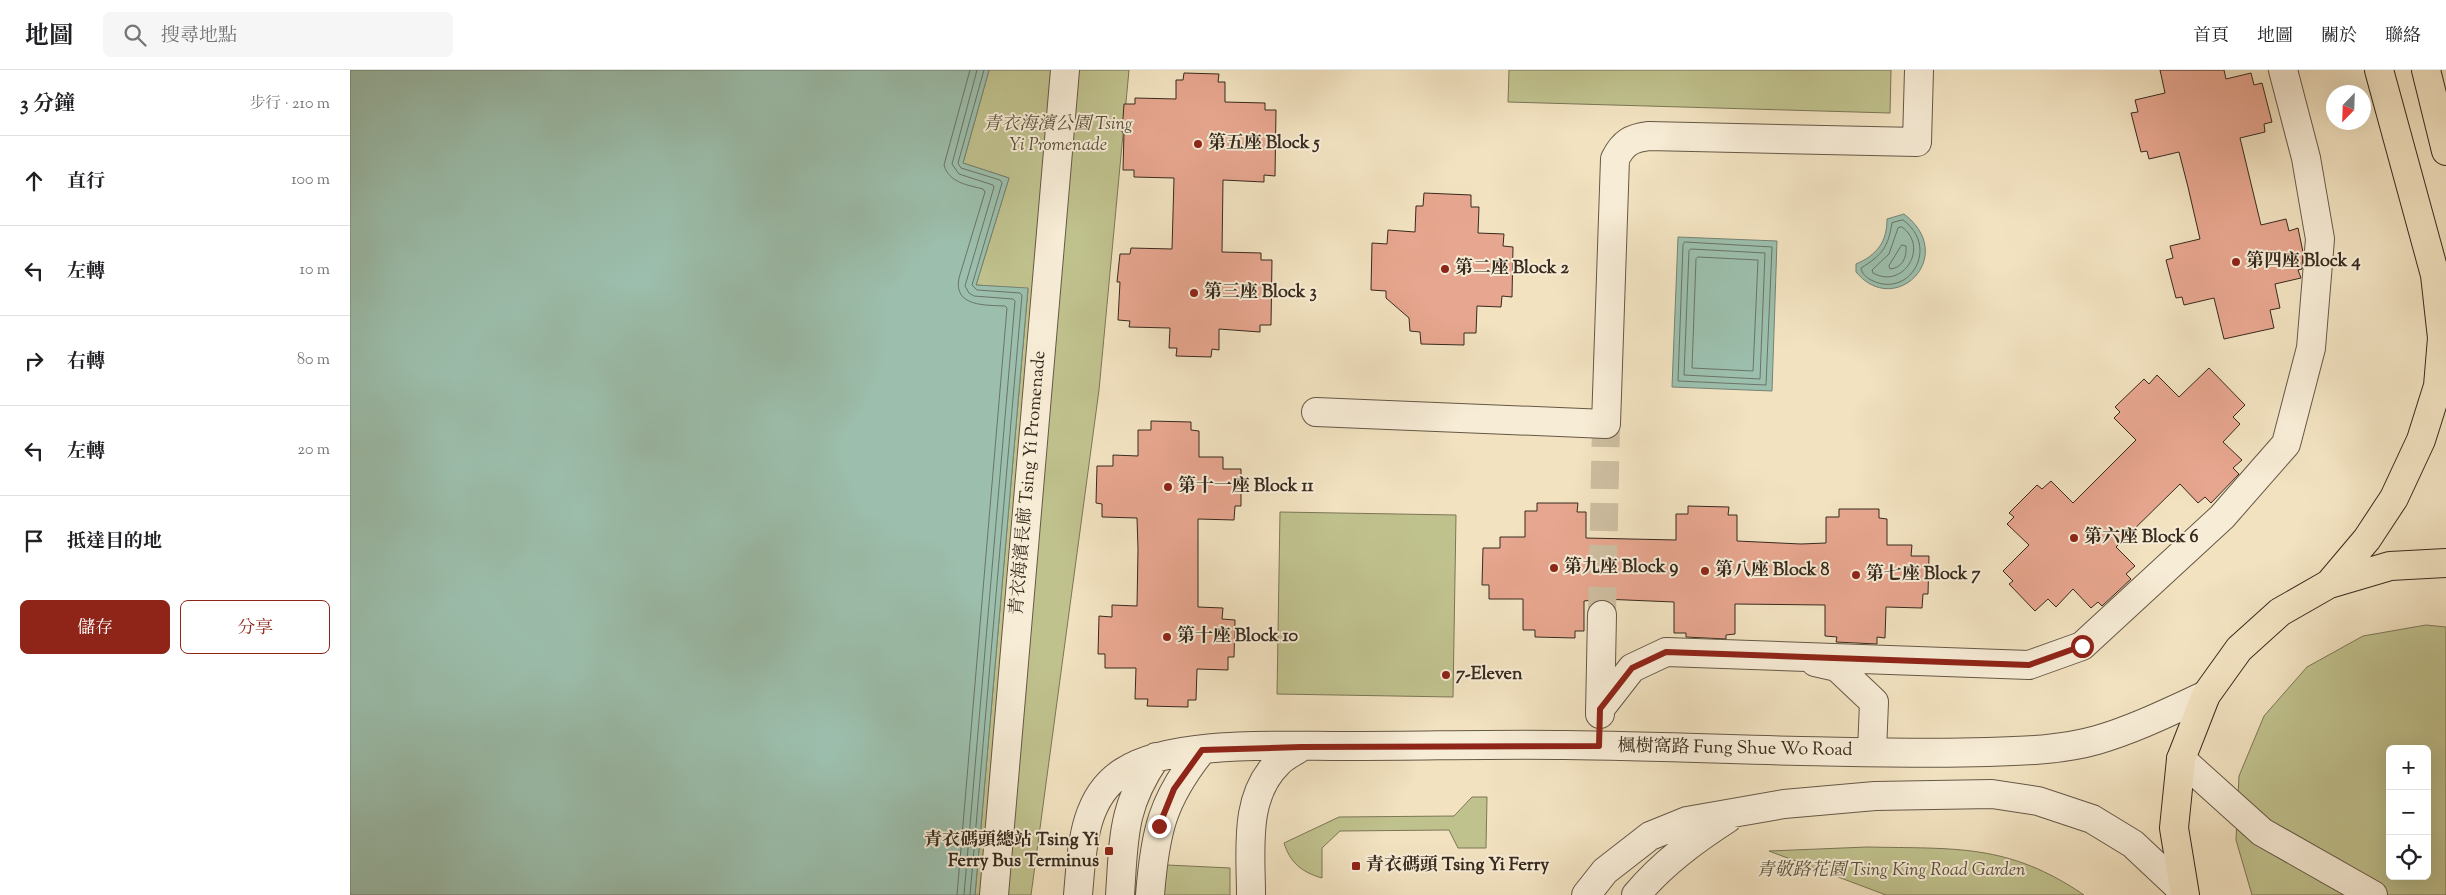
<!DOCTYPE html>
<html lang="zh-TW">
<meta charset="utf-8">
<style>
:root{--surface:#fff;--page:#f6f6f6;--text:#202124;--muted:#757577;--line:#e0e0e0;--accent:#8f2418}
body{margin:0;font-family:"Sorts Mill Goudy","Noto Serif TC",serif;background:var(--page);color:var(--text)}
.controls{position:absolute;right:15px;bottom:15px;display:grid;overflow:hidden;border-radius:8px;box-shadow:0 5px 20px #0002}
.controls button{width:45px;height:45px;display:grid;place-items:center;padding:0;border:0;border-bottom:1px solid var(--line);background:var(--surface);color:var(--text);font:25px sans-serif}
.compass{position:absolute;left:1976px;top:15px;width:45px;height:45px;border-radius:50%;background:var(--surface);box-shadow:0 5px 20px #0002;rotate:203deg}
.stop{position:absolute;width:15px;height:15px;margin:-11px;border:4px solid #8f2418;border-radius:50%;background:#fff}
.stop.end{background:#8f2418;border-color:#fff;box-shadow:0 1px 5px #0008}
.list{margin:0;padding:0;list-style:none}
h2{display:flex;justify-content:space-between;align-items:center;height:65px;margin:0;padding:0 20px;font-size:21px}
h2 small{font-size:16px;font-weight:400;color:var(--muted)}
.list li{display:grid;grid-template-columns:32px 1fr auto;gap:15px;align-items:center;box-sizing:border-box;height:90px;padding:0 20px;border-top:1px solid var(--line)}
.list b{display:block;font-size:19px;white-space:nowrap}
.list em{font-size:16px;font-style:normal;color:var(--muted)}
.actions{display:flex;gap:10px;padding:15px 20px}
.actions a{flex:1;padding:11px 0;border:1px solid var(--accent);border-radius:8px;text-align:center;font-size:18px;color:var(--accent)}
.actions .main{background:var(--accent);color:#fff}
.icon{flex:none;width:28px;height:28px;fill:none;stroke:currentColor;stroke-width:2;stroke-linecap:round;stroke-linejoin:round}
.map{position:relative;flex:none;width:2096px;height:825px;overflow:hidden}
header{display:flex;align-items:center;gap:30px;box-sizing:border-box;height:70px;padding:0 25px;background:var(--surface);border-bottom:1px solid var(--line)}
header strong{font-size:24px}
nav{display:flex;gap:28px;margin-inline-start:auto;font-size:18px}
.search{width:350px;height:45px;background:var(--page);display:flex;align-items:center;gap:12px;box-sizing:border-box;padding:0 18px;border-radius:8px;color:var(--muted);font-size:19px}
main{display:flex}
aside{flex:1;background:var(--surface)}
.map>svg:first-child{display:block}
.green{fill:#c0c28e;stroke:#7c7656;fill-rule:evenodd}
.water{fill:#9cbfad;stroke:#748374}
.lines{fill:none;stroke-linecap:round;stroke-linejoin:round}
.shore{stroke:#6a7466;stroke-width:1}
.building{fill:#e7a68f;stroke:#372a1e}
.minor-tunnel{stroke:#cdbda0;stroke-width:28;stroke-dasharray:28 14;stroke-linecap:butt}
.minor-casing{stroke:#665846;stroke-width:30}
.major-casing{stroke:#372a1e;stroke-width:30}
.minor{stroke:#f7ecd6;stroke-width:28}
.major{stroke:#f2e2c0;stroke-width:28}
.route{stroke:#8f2418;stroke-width:6}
.poi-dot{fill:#8f2418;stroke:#f7ecd6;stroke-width:2}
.labels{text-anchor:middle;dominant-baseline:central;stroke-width:4;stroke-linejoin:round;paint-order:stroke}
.park-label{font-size:18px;font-style:italic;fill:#59503a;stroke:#f7ecd6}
.poi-label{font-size:18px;font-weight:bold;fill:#372a1e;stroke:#f7ecd6;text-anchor:start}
.street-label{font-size:18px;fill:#372a1e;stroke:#f7ecd6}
</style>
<header>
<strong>地圖</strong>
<div class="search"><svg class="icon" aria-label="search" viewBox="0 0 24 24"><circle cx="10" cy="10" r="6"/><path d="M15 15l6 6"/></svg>搜尋地點</div>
<nav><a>首頁</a><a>地圖</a><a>關於</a><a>聯絡</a></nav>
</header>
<main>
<aside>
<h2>3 分鐘<small>步行 · 210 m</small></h2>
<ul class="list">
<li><svg class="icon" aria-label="ahead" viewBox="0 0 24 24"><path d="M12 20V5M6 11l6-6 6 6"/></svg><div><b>直行</b></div><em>100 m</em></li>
<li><svg class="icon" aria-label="left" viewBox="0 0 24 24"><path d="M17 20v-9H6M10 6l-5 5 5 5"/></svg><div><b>左轉</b></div><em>10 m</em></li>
<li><svg class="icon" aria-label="right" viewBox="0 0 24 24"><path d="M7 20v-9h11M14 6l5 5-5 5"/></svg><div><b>右轉</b></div><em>80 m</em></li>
<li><svg class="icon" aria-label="left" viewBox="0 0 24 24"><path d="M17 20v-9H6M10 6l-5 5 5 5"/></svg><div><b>左轉</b></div><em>20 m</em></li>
<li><svg class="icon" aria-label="arrive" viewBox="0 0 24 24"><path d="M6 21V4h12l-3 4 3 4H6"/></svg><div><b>抵達目的地</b></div></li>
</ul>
<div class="actions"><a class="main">儲存</a><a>分享</a></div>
</aside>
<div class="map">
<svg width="2096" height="825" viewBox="0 0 2096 825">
<rect width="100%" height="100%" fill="#f2e2c0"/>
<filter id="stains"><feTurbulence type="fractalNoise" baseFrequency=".004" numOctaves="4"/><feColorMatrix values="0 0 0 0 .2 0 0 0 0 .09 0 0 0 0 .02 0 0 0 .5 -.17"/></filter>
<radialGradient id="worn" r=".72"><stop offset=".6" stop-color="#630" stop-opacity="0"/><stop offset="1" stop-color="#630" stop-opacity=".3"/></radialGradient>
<!-- green -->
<path class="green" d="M 639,0 L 779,0 L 749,320 L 681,825 L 625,825 L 678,219 L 626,215 L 659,108 L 613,93 Z
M 1159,0 L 1541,0 L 1540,43 L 1158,32 Z
M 930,442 L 1106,445 L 1103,627 L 927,624 Z
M 2076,555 L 2096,557 L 2096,825 L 1902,825 L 1886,770 L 1889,706 L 1914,646 L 1957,597 L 2013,566 ZM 2040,679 L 2077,679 L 2077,806 L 2040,806 Z
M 1122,727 L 1137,727 L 1136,778 L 1108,778 L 1099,760 L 990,761 L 972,778 L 972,808 C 951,802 940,792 934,773 L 989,747 L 1104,746 Z
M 1517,777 C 1605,779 1658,773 1734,825 L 1536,825 L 1419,781 Z
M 817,795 L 880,798 L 880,825 L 814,825 Z"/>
<!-- water -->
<path class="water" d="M 0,0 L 639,0 L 613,93 L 659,108 L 626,215 L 678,218 L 625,825 L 0,825 Z
M 1554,144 C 1609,186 1545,249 1506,202 L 1506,194 C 1527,185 1537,172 1537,149 Z
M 1328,167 L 1427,171 L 1422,321 L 1322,317 Z"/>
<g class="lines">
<!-- shore -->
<path class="shore" d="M 1553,150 C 1591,177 1559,230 1521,210 C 1516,207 1512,204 1511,198 C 1532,185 1538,178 1542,153 Z
M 1552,157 C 1580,177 1553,220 1523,203 L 1522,200 L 1539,184 L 1548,158 Z
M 1335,172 L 1422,177 L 1416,315 L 1328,311 L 1333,175 Z
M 1552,175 L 1556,176 C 1557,188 1552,198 1540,199 L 1539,196 Z
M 1341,179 L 1415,183 L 1410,309 L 1334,305 L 1339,181 Z
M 1348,187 L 1408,190 L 1403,301 L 1342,298 L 1346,189 Z
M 607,825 L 657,238 L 655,236 C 636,235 603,237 609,208 L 635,122 L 633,119 C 618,115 599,113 594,95 L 620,0
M 614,825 L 665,231 L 663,229 L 624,226 L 619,223 L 615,216 L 644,117 L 643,115 L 609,104 L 602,94 L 627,0
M 620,825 L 672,225 L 670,223 L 627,220 L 622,215 L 652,113 L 650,110 L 611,98 L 608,93 L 634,0"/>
</g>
<!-- building -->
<path class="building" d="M 1810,0 L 1874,0 L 1876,9 L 1901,3 L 1904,15 L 1912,13 L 1922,52 L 1914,54 L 1915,62 L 1890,68 L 1911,155 L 1936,149 L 1939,161 L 1948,158 L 1953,182 L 1952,199 L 1948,200 L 1951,208 L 1925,214 L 1930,238 L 1920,240 L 1924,258 L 1874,269 L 1864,228 L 1834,235 L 1832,227 L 1826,228 L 1816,190 L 1823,188 L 1820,176 L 1850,169 L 1838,117 L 1829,82 L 1799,89 L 1797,81 L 1791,82 L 1781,43 L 1788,42 L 1785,30 L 1815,23 Z
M 834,3 L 869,4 L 868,12 L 875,12 L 875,32 L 915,33 L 915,40 L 926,40 L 925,106 L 914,105 L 914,112 L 873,110 L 872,182 L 911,183 L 911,190 L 922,190 L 921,255 L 910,255 L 910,262 L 869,259 L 869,280 L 862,279 L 861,287 L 826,286 L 827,278 L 819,278 L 820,258 L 779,257 L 780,251 L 768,250 L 770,212 L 767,212 L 770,184 L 780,184 L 781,178 L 822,179 L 824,108 L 784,107 L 784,100 L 773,100 L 774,62 L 772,62 L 774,34 L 785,34 L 785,28 L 826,29 L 826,10 L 833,10 Z
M 1074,123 L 1121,125 L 1121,137 L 1129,137 L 1128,163 L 1154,164 L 1153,176 L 1163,177 L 1162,227 L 1152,226 L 1151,237 L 1127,236 L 1126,263 L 1114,263 L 1114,275 L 1071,274 L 1070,262 L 1060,261 L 1059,248 L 1036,228 L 1036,221 L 1021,220 L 1022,173 L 1037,174 L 1038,160 L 1065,162 L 1066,136 L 1073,136 Z
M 1859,298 L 1895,335 L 1883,347 L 1890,354 L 1873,372 L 1892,390 L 1883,398 L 1889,404 L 1861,433 L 1855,427 L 1848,433 L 1830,414 L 1766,477 L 1785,496 L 1776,504 L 1781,509 L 1752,536 L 1748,532 L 1741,538 L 1723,519 L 1706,537 L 1698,529 L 1685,541 L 1659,514 L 1663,511 L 1653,501 L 1679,475 L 1657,454 L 1664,447 L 1659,443 L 1687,415 L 1692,419 L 1701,411 L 1723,433 L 1786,370 L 1764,348 L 1770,342 L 1765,337 L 1794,309 L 1799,314 L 1807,305 L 1829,327 Z
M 801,351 L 841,352 L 841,360 L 849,361 L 849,387 L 873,387 L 873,399 L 891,399 L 891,436 L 885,436 L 884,450 L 848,449 L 848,537 L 873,538 L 872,549 L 885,550 L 884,587 L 878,587 L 878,600 L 847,599 L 846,630 L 838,630 L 838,637 L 797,636 L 798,629 L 785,629 L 786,598 L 755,598 L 755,584 L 748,584 L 749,546 L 762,547 L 762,535 L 787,536 L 788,479 L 787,448 L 752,447 L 752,434 L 746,433 L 747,396 L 763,396 L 763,385 L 788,386 L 788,360 L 801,360 Z
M 1187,433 L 1228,433 L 1227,442 L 1236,442 L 1236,468 L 1326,470 L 1326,444 L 1338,444 L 1338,436 L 1379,437 L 1378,445 L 1387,445 L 1387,471 L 1451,474 L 1476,473 L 1476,447 L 1489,447 L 1489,439 L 1529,439 L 1529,448 L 1537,449 L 1537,475 L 1562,475 L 1561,486 L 1579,486 L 1578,524 L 1573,524 L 1572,538 L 1536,537 L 1535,568 L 1527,567 L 1527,574 L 1486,572 L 1487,567 L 1475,566 L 1475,535 L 1385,534 L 1385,564 L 1376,565 L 1376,569 L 1336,567 L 1336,563 L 1324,563 L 1324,532 L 1253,529 L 1234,531 L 1234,561 L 1225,561 L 1225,568 L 1185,567 L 1185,560 L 1173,560 L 1173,529 L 1139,529 L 1139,515 L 1132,515 L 1133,478 L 1150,478 L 1150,467 L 1175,467 L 1175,441 L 1187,441 Z"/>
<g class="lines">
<!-- minor-tunnel -->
<path class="minor-tunnel" d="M 1252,545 L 1256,354"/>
<!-- minor casing -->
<g class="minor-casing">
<path id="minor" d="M 966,342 L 1256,354 L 1265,89 C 1273,73 1281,68 1299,66 L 1567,72 L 1569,0
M 1465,592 L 1487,597 L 1524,632 L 1522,682
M 1250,639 L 1282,598 L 1316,582 L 1679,595 L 1732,576 L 1872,447 L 1936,374 L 1961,278 L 1970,169 L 1956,88 L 1933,0
M 1250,644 L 1252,545
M 1831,689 L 1912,762 L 2023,825
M 644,825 L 715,0
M 728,825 C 732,782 732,728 773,702 C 825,668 942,677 1005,676 C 1075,676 1145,674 1215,675 C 1294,676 1372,679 1451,681 C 1513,682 1575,684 1637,682 C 1674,681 1712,680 1747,670 C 1785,659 1821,641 1856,625
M 770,825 C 774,767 772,737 806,687
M 800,825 C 805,762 812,730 852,680
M 901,825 C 901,781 893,726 929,692 C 935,686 944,682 951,677
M 1236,825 L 1255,801 L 1300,766 L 1337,751 L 1434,734 L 1525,726 L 1642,724 L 1688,731 L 1742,749 L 1783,774 L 1833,821
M 1286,825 C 1312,794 1343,771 1377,749"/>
</g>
<!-- major casing -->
<g class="major-casing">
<path id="major" d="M 2076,0 L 2096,81
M 1979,514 L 2017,469 L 2044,428 L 2071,370 L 2088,316 L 2092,268 L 2085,205 L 2029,0
M 1835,825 L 1824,758 L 1831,689 L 1856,625 L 1889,579 L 1930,542 L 1979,514 L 2040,496 L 2096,493"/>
</g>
<!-- minor -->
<use href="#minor" class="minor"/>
<!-- major -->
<use href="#major" class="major"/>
</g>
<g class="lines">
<!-- route -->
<path class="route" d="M 809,756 L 824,719 L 852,680 L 951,677 L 1249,676 L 1250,639 L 1282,598 L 1316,582 L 1679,595 L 1732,576"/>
</g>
<!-- markers -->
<g class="poi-dot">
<circle cx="848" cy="74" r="5"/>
<circle cx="1886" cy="192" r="5"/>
<circle cx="1095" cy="199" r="5"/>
<circle cx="844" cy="223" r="5"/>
<circle cx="818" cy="417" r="5"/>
<circle cx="1724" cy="468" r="5"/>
<circle cx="1204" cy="498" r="5"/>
<circle cx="1355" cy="501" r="5"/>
<circle cx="1506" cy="505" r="5"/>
<circle cx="817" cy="567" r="5"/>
<circle cx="1096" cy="605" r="5"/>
<rect x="754" y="776" width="10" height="10" rx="2.5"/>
<rect x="1001" y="791" width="10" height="10" rx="2.5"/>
</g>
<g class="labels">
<!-- park labels -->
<g class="park-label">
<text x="708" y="55">青衣海濱公園 Tsing<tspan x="708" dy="21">Yi Promenade</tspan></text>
<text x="1541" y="801">青敬路花園 Tsing King Road Garden</text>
</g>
<!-- poi labels -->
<g class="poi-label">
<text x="858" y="74">第五座 Block 5</text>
<text x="1896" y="192">第四座 Block 4</text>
<text x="1105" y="199">第二座 Block 2</text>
<text x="854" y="223">第三座 Block 3</text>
<text x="828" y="417">第十一座 Block 11</text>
<text x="1734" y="468">第六座 Block 6</text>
<text x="1214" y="498">第九座 Block 9</text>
<text x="1365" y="501">第八座 Block 8</text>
<text x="1516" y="505">第七座 Block 7</text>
<text x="827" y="567">第十座 Block 10</text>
<text x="1106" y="605">7-Eleven</text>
<text x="749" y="771" text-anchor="end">青衣碼頭總站 Tsing Yi<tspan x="749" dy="21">Ferry Bus Terminus</tspan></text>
<text x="1016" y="796">青衣碼頭 Tsing Yi Ferry</text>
</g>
<!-- street labels -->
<g class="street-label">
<text transform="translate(679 413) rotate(-85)">青衣海濱長廊 Tsing Yi Promenade</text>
<text transform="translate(1385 679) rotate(1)">楓樹窩路 Fung Shue Wo Road</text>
</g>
</g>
<rect width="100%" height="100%" filter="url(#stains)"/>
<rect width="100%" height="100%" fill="url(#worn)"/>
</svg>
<div class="controls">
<button>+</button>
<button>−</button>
<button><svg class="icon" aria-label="locate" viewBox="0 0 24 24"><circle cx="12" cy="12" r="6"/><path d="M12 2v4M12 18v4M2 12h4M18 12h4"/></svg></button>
</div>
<svg class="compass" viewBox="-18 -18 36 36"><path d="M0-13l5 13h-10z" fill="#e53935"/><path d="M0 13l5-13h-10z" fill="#757577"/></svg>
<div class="stop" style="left:1732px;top:576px"></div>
<div class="stop end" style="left:809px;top:756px"></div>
</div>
</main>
